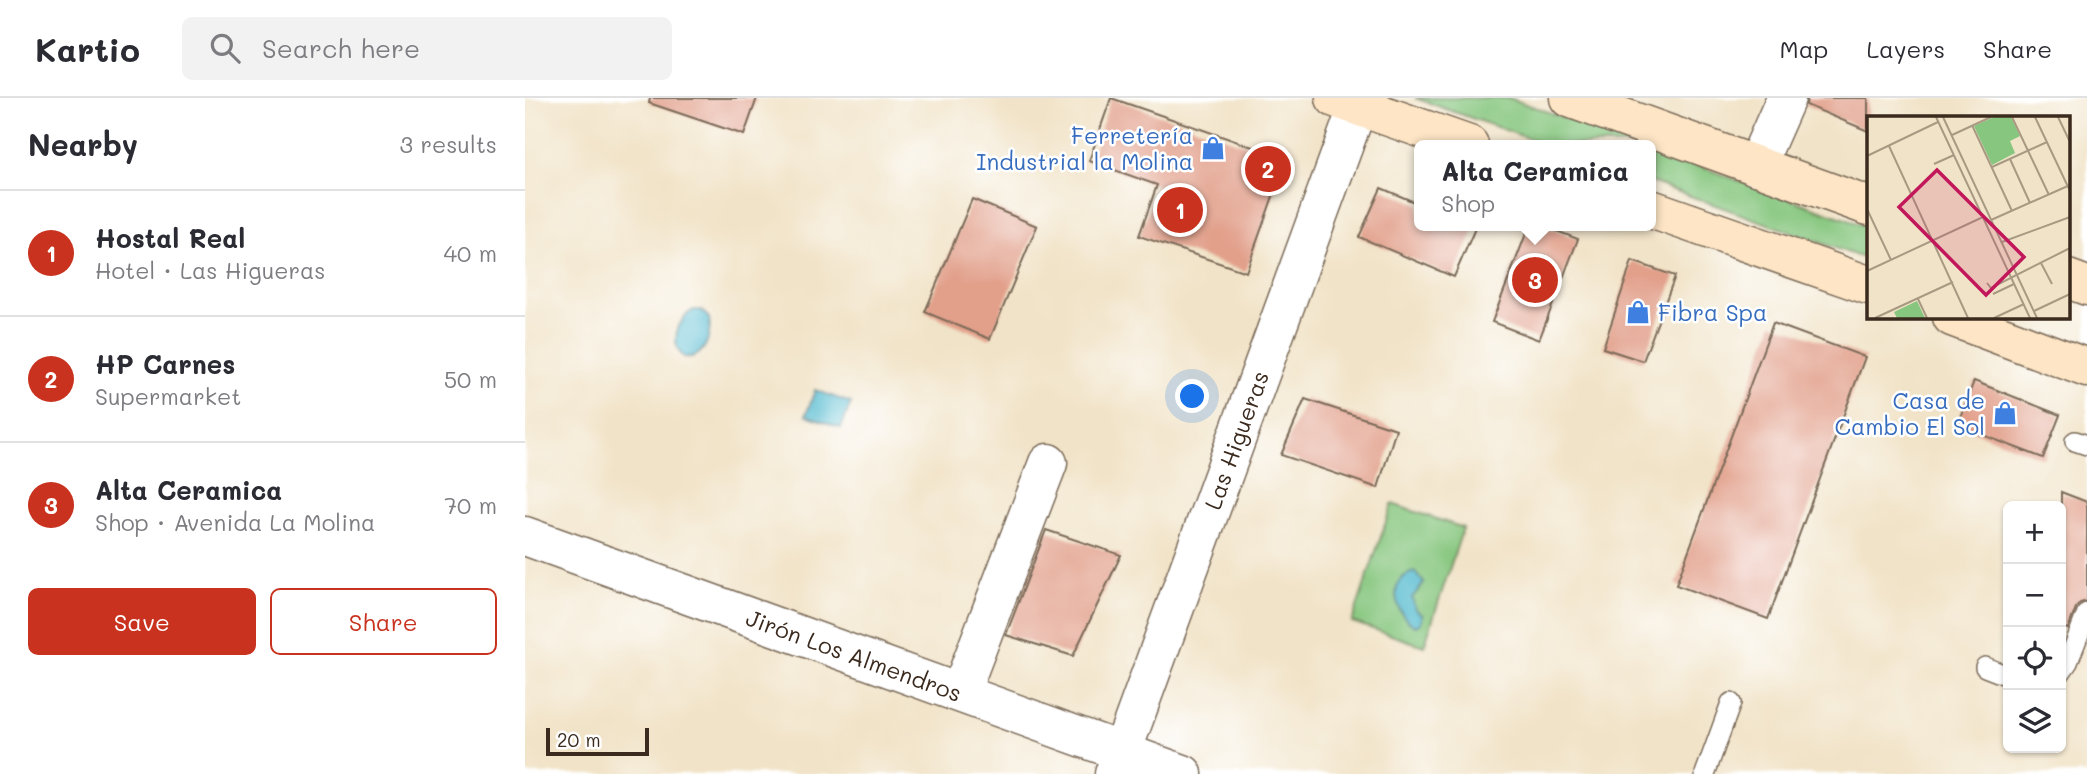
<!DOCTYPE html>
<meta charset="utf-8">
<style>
:root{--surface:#fff;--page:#f2f2f3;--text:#2b2b33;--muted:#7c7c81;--line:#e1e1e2;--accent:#c8321e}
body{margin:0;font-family:Mali,sans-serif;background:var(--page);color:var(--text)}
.controls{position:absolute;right:21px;bottom:21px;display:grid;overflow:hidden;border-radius:10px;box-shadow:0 2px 5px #0004}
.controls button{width:63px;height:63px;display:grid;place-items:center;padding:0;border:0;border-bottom:2px solid var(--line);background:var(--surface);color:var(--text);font:35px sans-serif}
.scale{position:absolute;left:21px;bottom:18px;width:103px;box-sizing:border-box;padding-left:7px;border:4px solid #3b2a1e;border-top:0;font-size:19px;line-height:24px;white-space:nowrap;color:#3b2a1e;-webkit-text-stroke:5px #fff;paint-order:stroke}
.you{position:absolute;left:668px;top:299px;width:24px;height:24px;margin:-18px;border:5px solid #fff;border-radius:50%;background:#1a73e8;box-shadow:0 0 0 10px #1a73e833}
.badge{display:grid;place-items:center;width:46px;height:46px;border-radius:50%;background:var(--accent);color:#fff;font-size:23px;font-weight:700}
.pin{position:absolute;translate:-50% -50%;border:4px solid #fff;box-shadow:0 2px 7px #0006}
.popup{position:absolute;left:889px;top:42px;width:242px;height:91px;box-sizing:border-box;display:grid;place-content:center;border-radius:10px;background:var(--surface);filter:drop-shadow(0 2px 5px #0005);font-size:23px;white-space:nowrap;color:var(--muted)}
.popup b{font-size:26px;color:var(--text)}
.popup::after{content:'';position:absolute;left:50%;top:100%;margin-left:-14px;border:14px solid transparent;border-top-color:var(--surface)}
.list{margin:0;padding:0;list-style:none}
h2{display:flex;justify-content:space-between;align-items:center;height:91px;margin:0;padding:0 28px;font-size:30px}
h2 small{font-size:23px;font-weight:400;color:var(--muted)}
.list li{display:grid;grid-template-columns:46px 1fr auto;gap:21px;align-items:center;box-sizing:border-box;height:126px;padding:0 28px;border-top:2px solid var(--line)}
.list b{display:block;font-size:26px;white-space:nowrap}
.list p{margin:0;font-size:23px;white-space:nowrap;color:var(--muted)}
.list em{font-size:23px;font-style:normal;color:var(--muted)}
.actions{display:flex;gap:14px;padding:21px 28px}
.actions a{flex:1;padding:16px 0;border:2px solid var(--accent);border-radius:10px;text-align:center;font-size:24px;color:var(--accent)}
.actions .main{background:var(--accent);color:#fff}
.icon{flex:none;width:38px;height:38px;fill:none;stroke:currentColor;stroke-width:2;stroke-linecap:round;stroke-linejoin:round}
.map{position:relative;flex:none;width:1562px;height:676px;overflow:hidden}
header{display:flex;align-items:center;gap:42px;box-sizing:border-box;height:98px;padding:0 35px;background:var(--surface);border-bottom:2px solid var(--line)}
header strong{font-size:33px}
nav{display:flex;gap:38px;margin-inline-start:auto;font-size:24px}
.search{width:490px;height:63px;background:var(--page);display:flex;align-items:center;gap:18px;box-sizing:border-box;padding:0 24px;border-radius:10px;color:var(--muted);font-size:26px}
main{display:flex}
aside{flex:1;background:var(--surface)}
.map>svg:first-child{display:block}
.green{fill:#86c67e;stroke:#60784e;stroke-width:2}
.water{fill:#52bacf;stroke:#467276;stroke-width:2}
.building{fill:#e2a08b}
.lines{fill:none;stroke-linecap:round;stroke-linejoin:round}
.service-casing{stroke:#7b6b59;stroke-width:22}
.minor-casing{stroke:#7b6b59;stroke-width:41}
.secondary-casing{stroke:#7b6b59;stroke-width:41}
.service{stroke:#fff;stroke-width:19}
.minor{stroke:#fff;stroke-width:38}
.secondary{stroke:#fde5c5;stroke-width:38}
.labels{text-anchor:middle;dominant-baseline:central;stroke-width:5;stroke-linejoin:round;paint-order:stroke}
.shop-label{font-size:23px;fill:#366cbe;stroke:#fff;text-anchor:end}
.street-label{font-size:23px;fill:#3b2a1e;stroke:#fff}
.inset-road{fill:none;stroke:#a89983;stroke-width:2}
.view{fill:#c2185b;fill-opacity:0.15;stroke:#c2185b;stroke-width:3.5}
.inset-edge{fill:none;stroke:#3b2a1e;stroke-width:3.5}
</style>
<header>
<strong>Kartio</strong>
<div class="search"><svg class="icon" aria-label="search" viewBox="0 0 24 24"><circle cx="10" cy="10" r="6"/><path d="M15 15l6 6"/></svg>Search here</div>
<nav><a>Map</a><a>Layers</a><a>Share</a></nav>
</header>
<main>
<aside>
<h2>Nearby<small>3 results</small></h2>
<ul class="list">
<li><span class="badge">1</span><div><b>Hostal Real</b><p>Hotel · Las Higueras</p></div><em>40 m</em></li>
<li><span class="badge">2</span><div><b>HP Carnes</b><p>Supermarket</p></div><em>50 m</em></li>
<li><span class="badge">3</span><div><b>Alta Ceramica</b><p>Shop · Avenida La Molina</p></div><em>70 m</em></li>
</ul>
<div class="actions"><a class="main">Save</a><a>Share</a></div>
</aside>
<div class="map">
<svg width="1562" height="676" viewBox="0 0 1562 676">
<rect width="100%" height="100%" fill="#fff"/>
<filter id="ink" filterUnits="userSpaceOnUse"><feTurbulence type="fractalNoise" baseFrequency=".0143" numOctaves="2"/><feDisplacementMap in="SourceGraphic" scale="14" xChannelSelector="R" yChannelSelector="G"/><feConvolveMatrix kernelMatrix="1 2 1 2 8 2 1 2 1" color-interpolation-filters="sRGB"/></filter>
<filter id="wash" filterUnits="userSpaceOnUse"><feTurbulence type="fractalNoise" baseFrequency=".00686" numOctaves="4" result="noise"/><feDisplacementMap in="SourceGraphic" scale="28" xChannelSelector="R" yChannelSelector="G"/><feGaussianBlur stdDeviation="1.57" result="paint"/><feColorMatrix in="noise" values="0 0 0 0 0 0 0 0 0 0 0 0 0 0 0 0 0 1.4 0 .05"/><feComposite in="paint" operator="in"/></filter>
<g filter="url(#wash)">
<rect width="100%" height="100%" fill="#f1e3c7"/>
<!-- green -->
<path class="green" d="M 890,0 L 984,0 L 1115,47 L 1022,47 Z
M 1126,51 L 1343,129 L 1343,159 L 1338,160 L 1126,84 Z
M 867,406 L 938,430 L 899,548 L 827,524 Z"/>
<!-- water -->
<path class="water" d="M 169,212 L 176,212 L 184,220 C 187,237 180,262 159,259 C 144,247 152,220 169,212 Z
M 290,292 L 326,305 L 316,330 L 281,317 Z
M 890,474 L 899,485 L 887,500 L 890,511 L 898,517 L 895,526 L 890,528 C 868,516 862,479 890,474 Z"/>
<g id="blocks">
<!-- building -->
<path class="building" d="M 125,0 L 232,0 L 219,37 L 124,5 Z
M 586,0 L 748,56 L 757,73 L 721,174 L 614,138 L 632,87 L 564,63 Z
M 1282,0 L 1343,0 L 1343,33 L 1281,7 Z
M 856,90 L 894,106 L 894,128 L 951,128 L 929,179 L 834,139 Z
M 447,101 L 512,128 L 465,241 L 400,214 Z
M 1004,128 L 1018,128 L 1053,141 L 1014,242 L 967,224 Z
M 1107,163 L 1150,178 L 1118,263 L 1078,250 Z
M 1248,225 L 1340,259 L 1243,521 L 1151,487 Z
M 1449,283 L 1535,317 L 1518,360 L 1432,327 Z
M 780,301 L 871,331 L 853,390 L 756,357 Z
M 1536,394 L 1562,404 L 1562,503 L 1555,505 L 1551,510 L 1543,531 L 1536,529 Z
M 521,432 L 596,457 L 548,558 L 481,537 Z"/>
</g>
</g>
<g filter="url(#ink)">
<use href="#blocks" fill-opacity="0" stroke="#7b6b59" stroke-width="2"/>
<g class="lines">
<!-- service casing -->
<g class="service-casing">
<path id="service" d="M 1550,343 L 1562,347
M 1460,569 L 1483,578
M 1536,574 L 1543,564 L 1562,515
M 1180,676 L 1206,605"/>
</g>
<!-- minor casing -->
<g class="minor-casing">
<path id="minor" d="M 1231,68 L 1261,0
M 0,438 L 658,676
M 435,595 L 523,365
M 589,676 L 833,8"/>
</g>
<!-- secondary casing -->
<g class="secondary-casing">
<path id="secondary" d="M 810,0 L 944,47
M 1044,0 L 1343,108
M 1126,111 L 1343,187
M 1543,181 L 1562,188
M 1427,219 L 1562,270"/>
</g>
<!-- service -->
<use href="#service" class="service"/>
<!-- minor -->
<use href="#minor" class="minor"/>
<!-- secondary -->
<use href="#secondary" class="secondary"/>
</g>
</g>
<!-- icons -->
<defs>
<g id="shop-bare" transform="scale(1.89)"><path d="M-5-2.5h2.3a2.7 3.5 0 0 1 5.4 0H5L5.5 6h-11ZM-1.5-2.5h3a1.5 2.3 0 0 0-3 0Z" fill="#3f7fe0" stroke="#fff" stroke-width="2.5" paint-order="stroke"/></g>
</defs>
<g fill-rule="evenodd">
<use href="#shop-bare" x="688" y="50"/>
<use href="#shop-bare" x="1113" y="214"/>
<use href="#shop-bare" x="1480" y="315"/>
</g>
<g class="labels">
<!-- shop labels -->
<g class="shop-label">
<text x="668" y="37">Ferretería<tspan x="668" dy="26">Industrial la Molina</tspan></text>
<text x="1133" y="214" text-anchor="start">Fibra Spa</text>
<text x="1460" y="302">Casa de<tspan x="1460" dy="26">Cambio El Sol</tspan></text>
</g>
<!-- street labels -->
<g class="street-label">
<text transform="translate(711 342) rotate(-70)">Las Higueras</text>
<text transform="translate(329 557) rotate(20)">Jirón Los Almendros</text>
</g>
</g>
<!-- overview -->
<g transform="translate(1342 18)">
<rect width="203" height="203" fill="#f1e3c7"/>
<path d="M 127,1 L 144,1 L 153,20 L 143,25 L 148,37 L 125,49 L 107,10 ZM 50,185 L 58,202 L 30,202 L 27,196 Z" fill="#86c67e"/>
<path class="inset-road" d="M 69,1 L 163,202M 76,1 L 170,202M 145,1 L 182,79M 168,1 L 203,75M 191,1 L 203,26M 105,9 L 145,95M 85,19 L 124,1M 22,30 L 101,202M 0,40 L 71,6M 143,43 L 163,87M 67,48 L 87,39M 125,51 L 180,26M 0,93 L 24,144M 124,104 L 203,69M 135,126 L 203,101M 174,147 L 185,168M 0,155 L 116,101M 120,167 L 124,172 L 203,132M 126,178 L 147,168M 51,183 L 60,202M 167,195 L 203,178M 8,202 L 86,166M 127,202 L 157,188"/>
<path class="view" d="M 70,54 L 157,141 L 119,179 L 32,91 Z"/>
<rect width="203" height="203" class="inset-edge"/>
</g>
</svg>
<div class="controls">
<button>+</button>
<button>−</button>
<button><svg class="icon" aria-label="locate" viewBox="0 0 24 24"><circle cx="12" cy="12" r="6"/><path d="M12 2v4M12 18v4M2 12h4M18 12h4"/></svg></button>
<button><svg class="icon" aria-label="layers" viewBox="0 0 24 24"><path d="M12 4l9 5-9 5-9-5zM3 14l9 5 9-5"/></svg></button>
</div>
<div class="scale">20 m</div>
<div class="you"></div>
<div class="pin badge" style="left:655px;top:112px">1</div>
<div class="pin badge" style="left:743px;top:71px">2</div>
<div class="pin badge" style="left:1010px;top:182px">3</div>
<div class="popup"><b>Alta Ceramica</b>Shop</div>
</div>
</main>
